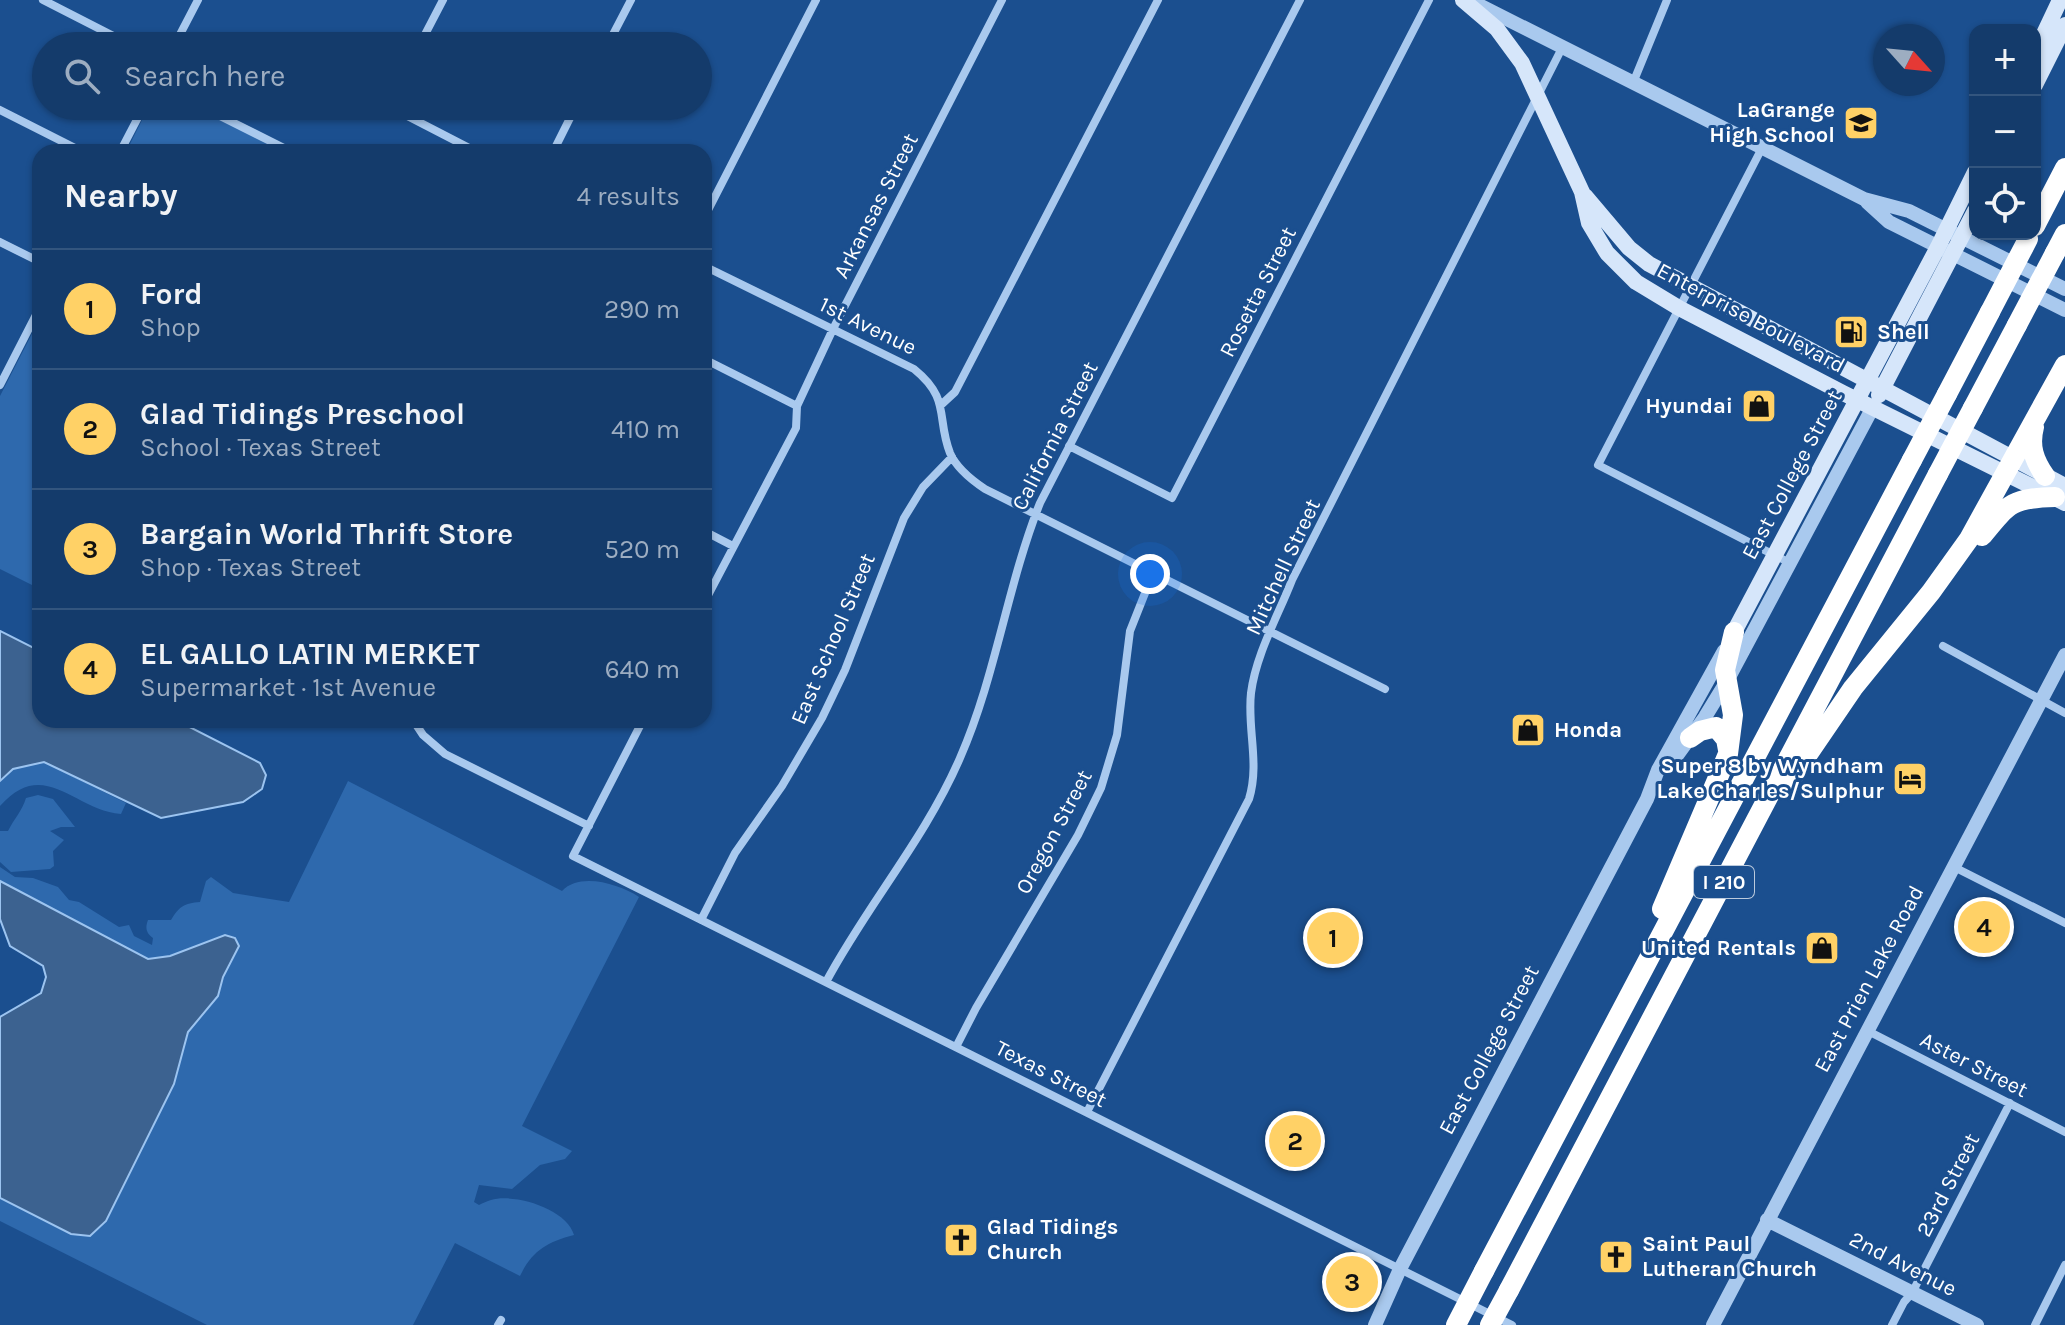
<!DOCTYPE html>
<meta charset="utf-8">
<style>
:root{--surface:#143b6b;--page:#214673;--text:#f1f3f6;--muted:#9dadc1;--line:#33557e;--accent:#ffd166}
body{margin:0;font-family:Karla,sans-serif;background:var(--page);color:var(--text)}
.controls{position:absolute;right:24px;top:24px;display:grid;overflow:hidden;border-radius:16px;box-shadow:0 2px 6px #0004}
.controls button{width:72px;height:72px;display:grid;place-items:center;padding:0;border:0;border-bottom:2px solid var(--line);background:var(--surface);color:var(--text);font:40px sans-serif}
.compass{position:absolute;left:1873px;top:24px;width:72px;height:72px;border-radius:50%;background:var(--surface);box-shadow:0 2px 6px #0004;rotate:117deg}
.you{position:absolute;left:1150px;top:574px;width:28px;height:28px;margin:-20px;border:6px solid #fff;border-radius:50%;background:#1a73e8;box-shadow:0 0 0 12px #1a73e833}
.badge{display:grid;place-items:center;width:52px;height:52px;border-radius:50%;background:var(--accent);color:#111;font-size:26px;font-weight:700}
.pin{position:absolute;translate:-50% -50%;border:4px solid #fff;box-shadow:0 2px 8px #0006}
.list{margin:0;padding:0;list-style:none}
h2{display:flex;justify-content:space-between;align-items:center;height:104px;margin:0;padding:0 32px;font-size:34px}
h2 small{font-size:26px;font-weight:400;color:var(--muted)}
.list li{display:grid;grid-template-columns:52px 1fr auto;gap:24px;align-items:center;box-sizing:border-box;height:120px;padding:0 32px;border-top:2px solid var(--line)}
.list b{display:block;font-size:30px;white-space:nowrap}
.list p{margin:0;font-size:26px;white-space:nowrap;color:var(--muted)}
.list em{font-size:26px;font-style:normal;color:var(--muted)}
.icon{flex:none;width:44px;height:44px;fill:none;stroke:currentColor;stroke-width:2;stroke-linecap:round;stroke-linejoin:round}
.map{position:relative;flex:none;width:2065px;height:1325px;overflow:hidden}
.search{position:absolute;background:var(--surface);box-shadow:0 2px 6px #0004;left:32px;top:32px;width:680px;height:88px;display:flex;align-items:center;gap:20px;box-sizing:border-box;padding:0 28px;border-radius:44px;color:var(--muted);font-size:30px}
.panel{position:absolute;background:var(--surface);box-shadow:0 2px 6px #0004;left:32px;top:144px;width:680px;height:584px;border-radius:24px}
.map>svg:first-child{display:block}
.green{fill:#2e69ad}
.water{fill:#3c6290;stroke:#9cc4f0;stroke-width:2}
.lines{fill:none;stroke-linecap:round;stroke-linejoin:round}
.minor{stroke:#a9c9ee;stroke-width:8}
.tertiary{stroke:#a9c9ee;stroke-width:14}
.secondary{stroke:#d6e6fa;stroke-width:16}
.motorway{stroke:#fff;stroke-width:20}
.motorway-bridge{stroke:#fff;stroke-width:20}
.labels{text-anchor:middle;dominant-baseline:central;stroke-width:6;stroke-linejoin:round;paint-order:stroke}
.shield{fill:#1b4f8f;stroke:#bbcadd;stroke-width:2}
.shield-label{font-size:20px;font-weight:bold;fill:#fff}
.poi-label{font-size:22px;font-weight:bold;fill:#fff;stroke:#1b4f8f;text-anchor:end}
.street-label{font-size:22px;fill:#fff;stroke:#1b4f8f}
</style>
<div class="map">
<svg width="2065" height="1325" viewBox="0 0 2065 1325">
<rect width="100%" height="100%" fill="#1b4f8f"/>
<!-- green -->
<path class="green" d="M 149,106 L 193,106 L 284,152 L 126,152 Z
M 40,318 L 40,589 L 0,569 L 0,396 Z
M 44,762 L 126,803 L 121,814 C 74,810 44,756 0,806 L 0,781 L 13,769 Z
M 348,781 L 562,891 C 580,872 619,884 639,897 L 522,1126 L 572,1151 L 565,1159 L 540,1165 L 512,1189 L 479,1185 L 474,1202 L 479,1205 C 483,1203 487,1201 491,1200 C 515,1193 567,1209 574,1235 C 547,1242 532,1251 520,1276 L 455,1243 L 413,1325 L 207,1325 L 0,1221 L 0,1198 L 71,1234 L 174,1084 L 188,1032 L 218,996 L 223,977 L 224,935 L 170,956 L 148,959 L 0,881 L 0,867 L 15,877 L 33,878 L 58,887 L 69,900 L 79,902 L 119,927 L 129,925 L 134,936 L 152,945 L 153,938 C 146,933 145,928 148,920 L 171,920 C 179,907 184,903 200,902 L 206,881 L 211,877 L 233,893 L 289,902 Z
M 38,795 L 53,799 L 75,827 L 61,827 L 50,831 L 64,840 L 53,851 L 54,866 L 50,869 L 11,872 L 0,862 L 0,831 L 8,831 C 14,819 22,811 26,798 Z"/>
<!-- water -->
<path class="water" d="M 0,631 L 40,651 L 40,720 L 176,720 L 260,763 L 266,775 L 262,789 L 243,802 L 161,818 L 44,762 L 13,769 L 0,781 Z
M 0,881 L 148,959 L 170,956 L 225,935 L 235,938 L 239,946 L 223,977 L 218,996 L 188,1032 L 174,1084 L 106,1221 L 90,1236 L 71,1234 L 0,1198 L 0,1017 L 41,993 L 46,977 L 43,966 L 10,946 L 0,919 Z"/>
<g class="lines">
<!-- minor -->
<path class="minor" d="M 43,0 L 133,46
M 174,46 L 198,0
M 419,46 L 443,0
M 607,46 L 631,0
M 1633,83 L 1667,0
M 200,106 L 292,152
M 388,106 L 477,152
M 0,110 L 83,152
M 1762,148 L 1598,465 L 1790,563
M 120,152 L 144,106
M 553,152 L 576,106
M 704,218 L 816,0
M 0,242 L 40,262
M 704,266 L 914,369 C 951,399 936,417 950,453 C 956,467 973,481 985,489 L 1385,689
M 704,359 L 797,406
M 0,385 L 40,307
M 942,404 L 955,392 L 1158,0
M 1069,446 L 1172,498 L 1429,0
M 704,531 L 733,546
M 704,603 L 796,428 L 797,406 L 833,329 L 1002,0
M 1943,646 L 2065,713
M 413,720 L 423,735 L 445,754 L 589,826
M 643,720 L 573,856 L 1512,1325
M 1954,867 L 2065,923
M 701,920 L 735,853 L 782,786 L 822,718 L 845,670 L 904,518 L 923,487 L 952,457
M 826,982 C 867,905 925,839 960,758 C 996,676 1007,586 1040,503 L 1300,0
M 1866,1030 L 2065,1132
M 956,1047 L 976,1008 L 1078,835 L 1101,788 L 1117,735 L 1130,631 L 1153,573
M 1087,1112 L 1249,799 C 1260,763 1247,729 1251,693 C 1256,654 1278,616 1292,580 L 1562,48
M 498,1325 L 501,1320
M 1892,1325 L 1904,1302 L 1912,1293 L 2010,1103
M 2035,1325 L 2065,1265"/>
<!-- tertiary -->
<path class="tertiary" d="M 1469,0 L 1864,199 L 1909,211 L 2065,289
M 1867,202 L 1889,222 L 2065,310
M 1670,765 L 1705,717 L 1727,681 L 1873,407
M 1767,1220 L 1977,1325
M 1375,1325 L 1400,1269 L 1647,799 L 1658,770 L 1724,651
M 1713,1325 L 2065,655"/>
<!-- secondary -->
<path class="secondary" d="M 1463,0 L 1497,29 L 1522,63 L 1582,192 L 1589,223 L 1607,253 L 1636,282 L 1679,308 L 1843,393 L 2065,503
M 2035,53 L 2060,0
M 2035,85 L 2065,25
M 1585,196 L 1629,248 L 1649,264 L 2065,486
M 1879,395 L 1975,211
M 1734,632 L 1938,247 L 1975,172"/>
<!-- motorway -->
<path class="motorway" d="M 2035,226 L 2065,168
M 2055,253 L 2065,234
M 1947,394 L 1990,312
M 1973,408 L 2017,325
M 2034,427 C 2029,446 2034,460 2045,476
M 1982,536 C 2009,503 2012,498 2055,497
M 1690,738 L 1700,731 L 1716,727 L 1726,739 L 1728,750
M 1789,782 L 1853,688 L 1931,592 L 1969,539 L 2065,365
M 1662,909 L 1728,754 L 1733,715 L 1725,670 L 1734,632
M 1484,1271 L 1912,460
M 1509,1290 L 1938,474"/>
<!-- motorway-bridge -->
<path class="motorway-bridge" d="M 1990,312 L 2028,239
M 2017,325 L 2055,253
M 1912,460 L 1947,394
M 1938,474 L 1973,408
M 1456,1325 L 1484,1271
M 1490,1325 L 1509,1290"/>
</g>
<!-- icons -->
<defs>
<g id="school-square" transform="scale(1.8)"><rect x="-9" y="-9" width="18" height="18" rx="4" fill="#ffd166" stroke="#1b4f8f"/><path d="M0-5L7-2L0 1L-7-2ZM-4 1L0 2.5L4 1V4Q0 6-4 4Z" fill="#111"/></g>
<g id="fuel-square" transform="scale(1.8)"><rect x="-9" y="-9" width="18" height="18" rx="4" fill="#ffd166" stroke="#1b4f8f"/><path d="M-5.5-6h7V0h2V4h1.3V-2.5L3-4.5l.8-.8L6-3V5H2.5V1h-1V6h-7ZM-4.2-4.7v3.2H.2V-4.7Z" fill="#111"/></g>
<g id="shop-square" transform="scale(1.8)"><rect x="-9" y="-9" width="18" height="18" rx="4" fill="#ffd166" stroke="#1b4f8f"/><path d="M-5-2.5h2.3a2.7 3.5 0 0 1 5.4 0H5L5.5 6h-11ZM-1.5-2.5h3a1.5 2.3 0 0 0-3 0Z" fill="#111"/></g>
<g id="hotel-square" transform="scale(1.8)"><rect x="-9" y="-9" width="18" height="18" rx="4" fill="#ffd166" stroke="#1b4f8f"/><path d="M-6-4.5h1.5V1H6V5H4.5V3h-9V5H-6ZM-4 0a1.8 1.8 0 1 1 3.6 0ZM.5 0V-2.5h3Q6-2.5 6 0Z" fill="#111"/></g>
<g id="church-square" transform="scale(1.8)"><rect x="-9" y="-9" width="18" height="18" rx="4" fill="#ffd166" stroke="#1b4f8f"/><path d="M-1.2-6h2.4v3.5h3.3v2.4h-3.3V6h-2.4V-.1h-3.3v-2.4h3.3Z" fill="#111"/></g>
</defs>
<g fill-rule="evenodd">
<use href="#school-square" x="1861" y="123"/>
<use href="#fuel-square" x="1851" y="332"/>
<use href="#shop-square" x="1759" y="406"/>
<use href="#shop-square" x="1528" y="730"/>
<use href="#hotel-square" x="1910" y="779"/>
<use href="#shop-square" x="1822" y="948"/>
<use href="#church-square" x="961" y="1240"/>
<use href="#church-square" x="1616" y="1257"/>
</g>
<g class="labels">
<!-- shield labels -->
<rect class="shield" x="1694" y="866" width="60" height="32" rx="6"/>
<g class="shield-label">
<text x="1724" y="882">I 210</text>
</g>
<!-- poi labels -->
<g class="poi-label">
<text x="1835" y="110">LaGrange<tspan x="1835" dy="25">High School</tspan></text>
<text x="1877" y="332" text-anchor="start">Shell</text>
<text x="1733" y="406">Hyundai</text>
<text x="1554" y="730" text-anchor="start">Honda</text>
<text x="1884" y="766">Super 8 by Wyndham<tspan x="1884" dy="25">Lake Charles/Sulphur</tspan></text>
<text x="1796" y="948">United Rentals</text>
<text x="987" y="1227" text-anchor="start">Glad Tidings<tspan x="987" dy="25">Church</tspan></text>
<text x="1642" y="1244" text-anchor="start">Saint Paul<tspan x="1642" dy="25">Lutheran Church</tspan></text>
</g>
<!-- street labels -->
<g class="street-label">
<text transform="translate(876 206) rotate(-63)">Arkansas Street</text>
<text transform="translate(1258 292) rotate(-63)">Rosetta Street</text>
<text transform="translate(1751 318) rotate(28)">Enterprise Boulevard</text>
<text transform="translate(868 326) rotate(26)">1st Avenue</text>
<text transform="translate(1055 436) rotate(-63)">California Street</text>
<text transform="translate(1792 475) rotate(-62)">East College Street</text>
<text transform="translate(1283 567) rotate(-65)">Mitchell Street</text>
<text transform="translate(833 639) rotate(-67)">East School Street</text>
<text transform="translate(1054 832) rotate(-62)">Oregon Street</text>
<text transform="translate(1869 979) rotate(-62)">East Prien Lake Road</text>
<text transform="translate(1489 1050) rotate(-62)">East College Street</text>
<text transform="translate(1974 1065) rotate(27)">Aster Street</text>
<text transform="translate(1051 1074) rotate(27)">Texas Street</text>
<text transform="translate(1948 1185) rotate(-63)">23rd Street</text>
<text transform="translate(1903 1264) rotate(27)">2nd Avenue</text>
</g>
</g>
</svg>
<div class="controls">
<button>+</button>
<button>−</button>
<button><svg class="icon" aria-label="locate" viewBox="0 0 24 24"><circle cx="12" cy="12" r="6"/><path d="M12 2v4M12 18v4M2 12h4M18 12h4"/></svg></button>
</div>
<svg class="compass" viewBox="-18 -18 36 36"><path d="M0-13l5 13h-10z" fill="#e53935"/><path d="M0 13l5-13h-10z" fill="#9dadc1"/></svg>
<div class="you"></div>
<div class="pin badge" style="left:1333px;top:938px">1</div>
<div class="pin badge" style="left:1295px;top:1141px">2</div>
<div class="pin badge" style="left:1352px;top:1282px">3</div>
<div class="pin badge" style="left:1984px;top:927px">4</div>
<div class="search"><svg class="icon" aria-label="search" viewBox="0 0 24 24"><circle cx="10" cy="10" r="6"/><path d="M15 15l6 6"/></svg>Search here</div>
<section class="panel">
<h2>Nearby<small>4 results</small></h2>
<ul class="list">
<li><span class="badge">1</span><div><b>Ford</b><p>Shop</p></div><em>290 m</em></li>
<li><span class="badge">2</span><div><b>Glad Tidings Preschool</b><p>School · Texas Street</p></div><em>410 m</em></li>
<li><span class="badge">3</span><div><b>Bargain World Thrift Store</b><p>Shop · Texas Street</p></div><em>520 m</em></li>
<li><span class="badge">4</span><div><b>EL GALLO LATIN MERKET</b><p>Supermarket · 1st Avenue</p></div><em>640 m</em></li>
</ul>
</section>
</div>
